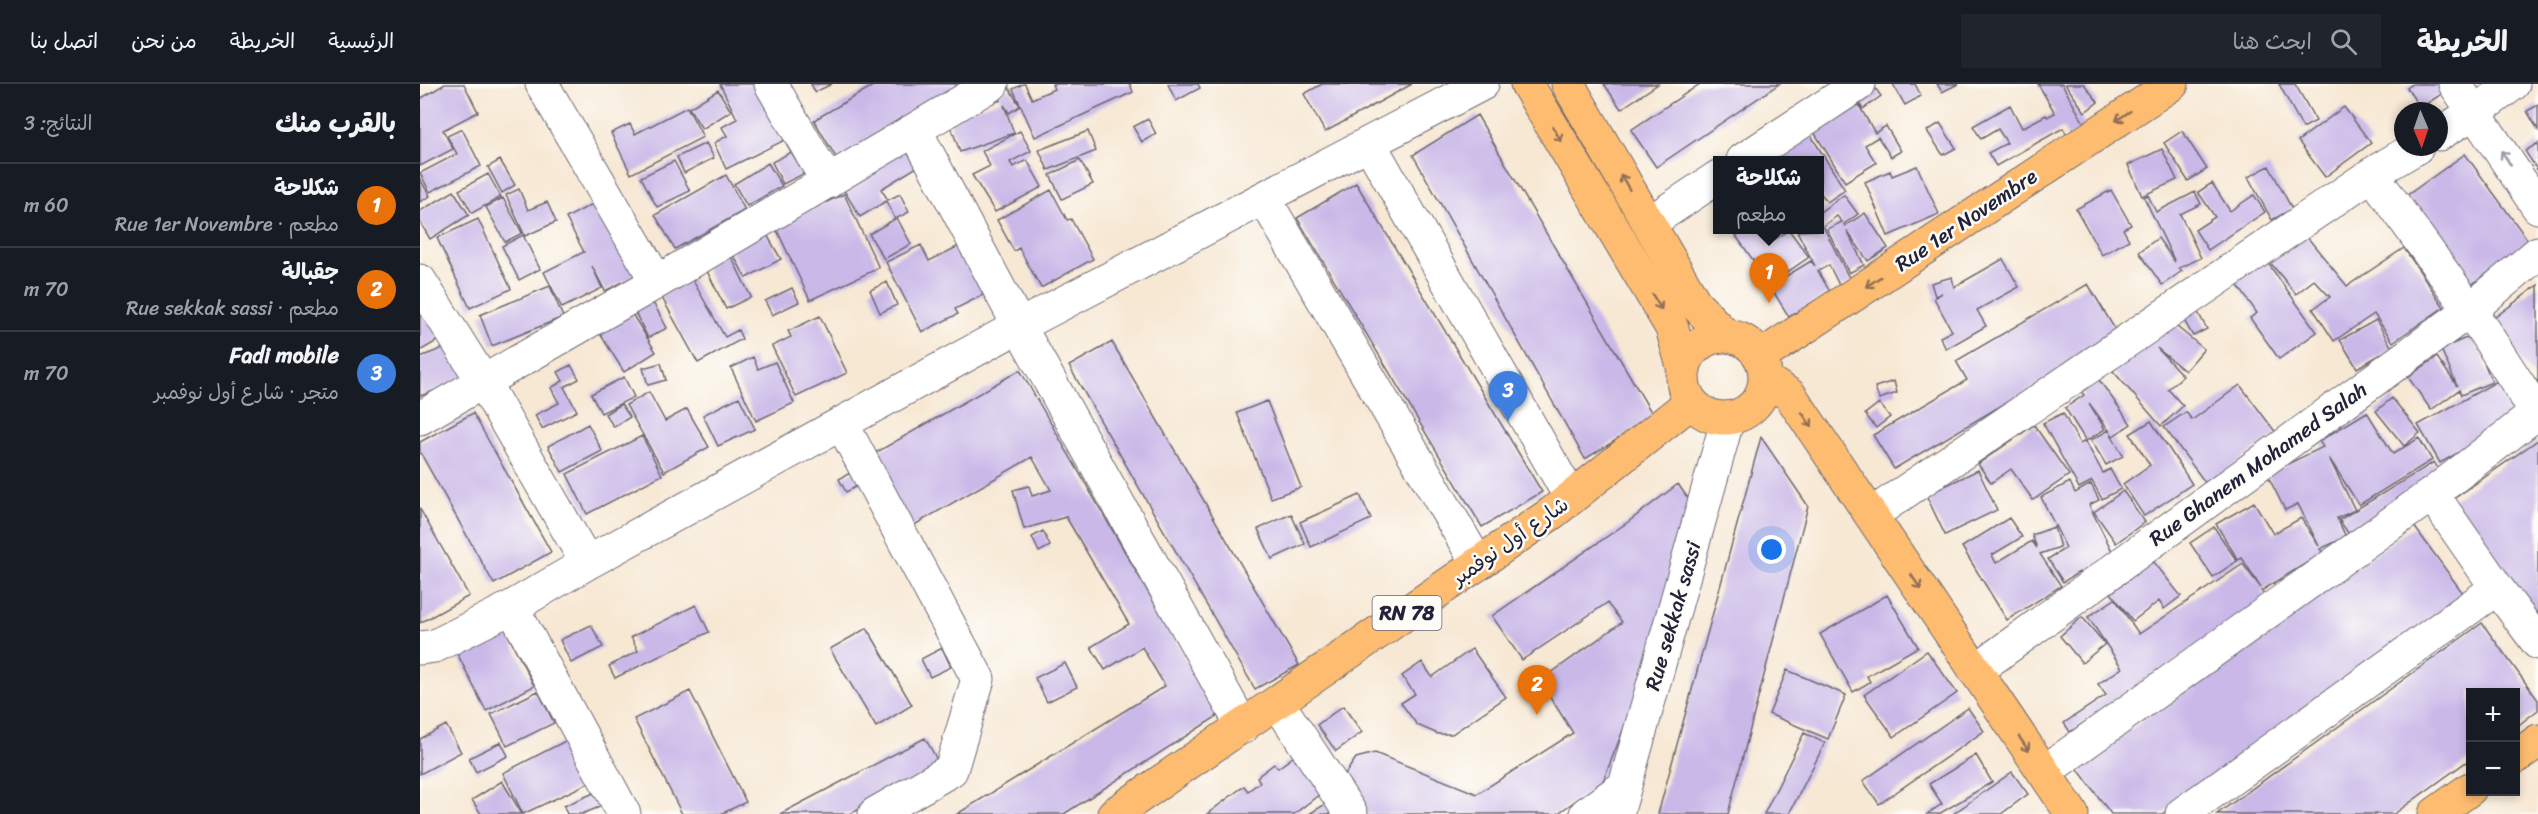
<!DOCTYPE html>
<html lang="ar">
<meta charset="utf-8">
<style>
:root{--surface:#171b24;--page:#20242c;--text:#f1f3f6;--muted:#9ea1a6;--line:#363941;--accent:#d93025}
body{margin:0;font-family:Sriracha,"Playpen Sans Arabic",sans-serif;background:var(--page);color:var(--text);direction:rtl}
.controls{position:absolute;right:18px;bottom:18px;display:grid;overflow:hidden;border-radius:0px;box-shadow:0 3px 9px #0003}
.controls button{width:54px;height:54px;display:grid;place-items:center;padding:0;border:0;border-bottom:2px solid var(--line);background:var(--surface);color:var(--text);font:30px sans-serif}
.compass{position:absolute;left:1974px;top:18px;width:54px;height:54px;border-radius:50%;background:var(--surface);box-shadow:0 3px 9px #0003;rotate:178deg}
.you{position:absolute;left:1352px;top:466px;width:21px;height:21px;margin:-15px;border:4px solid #fff;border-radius:50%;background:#1a73e8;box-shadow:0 0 0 9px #1a73e833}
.badge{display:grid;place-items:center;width:39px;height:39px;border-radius:50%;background:var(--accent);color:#fff;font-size:20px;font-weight:700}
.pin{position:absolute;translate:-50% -50px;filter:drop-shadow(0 2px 3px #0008)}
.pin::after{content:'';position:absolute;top:32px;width:21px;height:18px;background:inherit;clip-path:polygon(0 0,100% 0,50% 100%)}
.popup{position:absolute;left:1293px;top:72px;width:111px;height:78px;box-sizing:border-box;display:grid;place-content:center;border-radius:0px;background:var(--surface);filter:drop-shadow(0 2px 4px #0005);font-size:20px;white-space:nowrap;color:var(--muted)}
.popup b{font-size:22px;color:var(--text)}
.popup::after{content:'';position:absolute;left:50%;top:100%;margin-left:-12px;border:12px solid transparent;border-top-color:var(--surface)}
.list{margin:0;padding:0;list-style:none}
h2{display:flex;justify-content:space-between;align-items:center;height:78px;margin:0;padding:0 24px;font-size:26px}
h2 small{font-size:20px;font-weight:400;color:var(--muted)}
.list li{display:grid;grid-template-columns:39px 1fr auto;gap:18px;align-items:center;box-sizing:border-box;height:84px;padding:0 24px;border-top:2px solid var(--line)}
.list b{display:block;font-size:22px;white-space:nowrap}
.list p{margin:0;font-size:20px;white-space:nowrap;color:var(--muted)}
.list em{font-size:20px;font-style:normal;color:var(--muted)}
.icon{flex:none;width:33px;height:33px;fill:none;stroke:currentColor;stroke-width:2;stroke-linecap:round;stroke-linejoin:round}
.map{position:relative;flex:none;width:2118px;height:730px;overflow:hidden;direction:ltr}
header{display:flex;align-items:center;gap:36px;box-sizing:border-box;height:84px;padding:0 30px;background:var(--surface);border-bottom:2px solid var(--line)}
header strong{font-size:28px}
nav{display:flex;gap:33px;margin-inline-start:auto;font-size:21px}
.search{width:420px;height:54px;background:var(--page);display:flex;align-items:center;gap:15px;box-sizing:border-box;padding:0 21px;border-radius:0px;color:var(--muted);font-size:22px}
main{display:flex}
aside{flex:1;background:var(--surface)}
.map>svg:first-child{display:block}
.building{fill:#c9b8e8}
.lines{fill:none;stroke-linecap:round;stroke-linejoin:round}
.minor-casing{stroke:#6d6771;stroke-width:35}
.major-casing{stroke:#6d6771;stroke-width:35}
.minor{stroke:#fff;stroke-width:33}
.major{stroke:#fdbc70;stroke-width:33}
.oneway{stroke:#906f56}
.oneway2{stroke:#9c9ca7}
.labels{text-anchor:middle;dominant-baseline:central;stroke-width:5;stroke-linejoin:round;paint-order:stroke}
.shield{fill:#fdfcf7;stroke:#646373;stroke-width:1.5}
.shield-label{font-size:20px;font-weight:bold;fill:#22223b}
.street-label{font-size:21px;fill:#22223b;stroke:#fdfcf7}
</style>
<header>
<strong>الخريطة</strong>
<div class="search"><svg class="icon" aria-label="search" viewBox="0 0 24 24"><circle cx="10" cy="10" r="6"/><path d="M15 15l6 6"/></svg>ابحث هنا</div>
<nav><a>الرئيسية</a><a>الخريطة</a><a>من نحن</a><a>اتصل بنا</a></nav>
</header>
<main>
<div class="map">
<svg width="2118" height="730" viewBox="0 0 2118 730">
<rect width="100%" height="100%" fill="#fdfcf7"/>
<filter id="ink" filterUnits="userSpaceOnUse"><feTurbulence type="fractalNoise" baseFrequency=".0167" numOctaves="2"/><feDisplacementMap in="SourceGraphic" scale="12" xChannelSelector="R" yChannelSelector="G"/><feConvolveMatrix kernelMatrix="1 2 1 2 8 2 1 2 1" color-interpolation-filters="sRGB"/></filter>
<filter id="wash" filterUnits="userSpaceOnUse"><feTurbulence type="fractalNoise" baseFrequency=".008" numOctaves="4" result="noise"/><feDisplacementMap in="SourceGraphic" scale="24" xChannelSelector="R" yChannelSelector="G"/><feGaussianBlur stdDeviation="1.35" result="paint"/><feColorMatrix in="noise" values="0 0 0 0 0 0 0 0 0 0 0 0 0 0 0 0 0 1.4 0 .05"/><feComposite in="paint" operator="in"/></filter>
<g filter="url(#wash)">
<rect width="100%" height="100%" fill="#f7e8d4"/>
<g id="blocks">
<!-- building -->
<path class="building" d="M 25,0 L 44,0 L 58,28 L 23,46 L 33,65 L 0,82 L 0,15 Z
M 300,0 L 347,0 L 373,52 L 306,85 L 294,59 L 307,52 L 302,43 L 317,35 Z
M 391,0 L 412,0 L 395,8 Z
M 456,0 L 550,0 L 418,77 L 394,36 Z
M 603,0 L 605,0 L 612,15 L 634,5 L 632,0 L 710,0 L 713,8 L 615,53 L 593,5 Z
M 748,0 L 778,0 L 780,4 L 756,17 Z
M 902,0 L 992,0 L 905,48 L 884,10 Z
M 1184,0 L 1238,0 L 1201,25 Z
M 1280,0 L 1359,0 L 1236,83 L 1211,46 Z
M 1473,0 L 1495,0 L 1501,12 L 1485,21 Z
M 1517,0 L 1538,0 L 1522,8 Z
M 1618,0 L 1642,0 L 1666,43 L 1648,53 L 1643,44 L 1576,82 L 1568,69 L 1587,59 L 1578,45 L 1561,55 L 1553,42 L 1590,21 L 1602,44 L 1626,31 L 1627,33 L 1635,29 Z
M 1645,0 L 1664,0 L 1678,18 L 1665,28 Z
M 1859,0 L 1875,0 L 1896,37 L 1883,44 Z
M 1992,0 L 2020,0 L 2025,8 L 2000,24 L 1987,4 Z
M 1453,1 L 1461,12 L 1443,25 L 1435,14 Z
M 589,4 L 600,22 L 589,29 L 584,21 L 594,49 L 540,68 L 528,34 L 581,16 L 578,11 Z
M 298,6 L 311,27 L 282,45 L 269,24 Z
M 1434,13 L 1455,49 L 1466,42 L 1481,67 L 1471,73 L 1458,53 L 1445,61 L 1456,79 L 1425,98 L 1389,40 Z
M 2118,21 L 2118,46 L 2107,27 Z
M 267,23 L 283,53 L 211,90 L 191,49 L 210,40 L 215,50 Z
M 1924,23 L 1951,59 L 1905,93 L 1878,57 Z
M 1057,31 L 1234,333 L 1165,375 L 993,71 Z
M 728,35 L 736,50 L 722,58 L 713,43 Z
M 1520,39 L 1536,64 L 1523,71 L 1507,47 Z
M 42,45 L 61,82 L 10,108 L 0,89 L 37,70 L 27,52 Z
M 600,47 L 611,67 L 590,78 L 593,83 L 607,76 L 622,103 L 575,128 L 552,91 L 570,82 L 562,67 Z
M 668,47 L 676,67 L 628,86 L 619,66 Z
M 1762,47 L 1787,85 L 1768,97 L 1744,59 Z
M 1390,50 L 1425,106 L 1407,118 L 1400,108 L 1400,76 L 1358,76 L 1355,72 Z
M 286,59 L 294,74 L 264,89 L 257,73 Z
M 2118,59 L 2118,87 L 2105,67 Z
M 483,61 L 497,83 L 461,105 L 468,116 L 480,110 L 489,128 L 477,134 L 491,160 L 464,175 L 449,150 L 475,135 L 466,117 L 440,133 L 420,100 Z
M 383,62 L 395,84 L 363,100 L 352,78 Z
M 1742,65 L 1757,96 L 1722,112 L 1708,81 Z
M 2045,70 L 2110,159 L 2051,201 L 1986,112 Z
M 80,76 L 95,101 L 82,109 L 68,83 Z
M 660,76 L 673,100 L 642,115 L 630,91 Z
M 254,77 L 270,107 L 237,123 L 221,93 Z
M 348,79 L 362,102 L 327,122 L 314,100 Z
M 1497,82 L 1519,130 L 1468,152 L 1445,98 L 1470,87 L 1472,92 Z
M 1849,82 L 1872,125 L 1852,136 L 1828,93 Z
M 68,90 L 81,113 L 52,129 L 39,106 Z
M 306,91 L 325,126 L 255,165 L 235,131 Z
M 0,95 L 10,112 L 0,118 Z
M 936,99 L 1122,408 L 1062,443 L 877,134 Z
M 1792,99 L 1810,127 L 1834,111 L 1845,128 L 1788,166 L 1775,146 L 1795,133 L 1778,108 Z
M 99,105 L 108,126 L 127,118 L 136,138 L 105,152 L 86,111 Z
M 631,106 L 647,136 L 651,135 L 673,175 L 621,204 L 599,164 L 594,167 L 577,136 Z
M 1691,106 L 1711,141 L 1703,145 L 1709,156 L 1682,171 L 1656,125 Z
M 34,107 L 49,131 L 10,155 L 0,138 L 0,127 Z
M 1775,108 L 1781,120 L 1760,130 L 1781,174 L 1759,184 L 1762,187 L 1742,201 L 1719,168 L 1738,154 L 1755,178 L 1724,113 L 1728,111 L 1736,128 Z
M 424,110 L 459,184 L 390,216 L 355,142 Z
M 1424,111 L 1438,130 L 1424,140 L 1425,142 L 1445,129 L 1468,164 L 1448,177 L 1427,147 L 1444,181 L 1429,189 L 1407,145 L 1422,138 L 1417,132 L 1403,142 L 1431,198 L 1420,203 L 1409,181 L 1398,187 L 1410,208 L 1369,233 L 1350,202 L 1391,177 L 1395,182 L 1377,147 L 1400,146 L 1400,128 Z
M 83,114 L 102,149 L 85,158 L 66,123 Z
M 180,116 L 219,190 L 185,207 L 172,182 L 182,204 L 142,224 L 124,188 L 164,168 L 146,134 Z
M 58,135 L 91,205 L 50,224 L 17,154 Z
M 343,144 L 361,175 L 326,194 L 309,163 Z
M 1326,146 L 1347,146 L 1354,156 L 1369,146 L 1389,173 L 1350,200 L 1316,152 Z
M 1883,148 L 1927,202 L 1984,164 L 2024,223 L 1973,258 L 1954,230 L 1914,257 L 1893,225 L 1910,213 L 1894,196 L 1876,210 L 1848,176 Z
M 103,151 L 120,185 L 99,196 L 82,162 Z
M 547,158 L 571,207 L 535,225 L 538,230 L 502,248 L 466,178 L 501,161 L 509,177 Z
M 309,168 L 331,213 L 306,225 L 284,181 Z
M 1583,175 L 1599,203 L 1557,226 L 1566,242 L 1526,265 L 1520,253 L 1532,247 L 1514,214 L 1522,209 L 1515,212 L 1511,199 L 1532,193 L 1534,203 Z
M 1845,175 L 1897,248 L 1859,275 L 1830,234 L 1837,229 L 1814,196 Z
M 272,195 L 305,253 L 318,246 L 322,255 L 278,279 L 241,212 Z
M 467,198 L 477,221 L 460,229 L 450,206 Z
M 1668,200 L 1699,252 L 1474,385 L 1453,351 L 1547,296 L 1536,277 Z
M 2118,201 L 2118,299 L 2070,237 Z
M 130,202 L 143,233 L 72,262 L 60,231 Z
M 372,204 L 379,218 L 352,231 L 345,217 Z
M 231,215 L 247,244 L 228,254 L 213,224 Z
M 0,223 L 22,254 L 0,267 Z
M 1775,223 L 1787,245 L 1773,252 L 1761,231 Z
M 209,225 L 236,268 L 204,288 L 177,245 Z
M 400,232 L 427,289 L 376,313 L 352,262 L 371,253 L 368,247 Z
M 1956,236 L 1972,264 L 1937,284 L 1920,256 Z
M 1751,238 L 1784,265 L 1765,287 L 1737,264 L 1763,292 L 1748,305 L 1763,322 L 1741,342 L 1693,287 L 1730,255 L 1733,259 Z
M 2053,251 L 2072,298 L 2041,311 L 2039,306 L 2011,326 L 1988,293 L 2017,273 L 2037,302 L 2021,265 Z
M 692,258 L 879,581 L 835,605 L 649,282 Z
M 34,260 L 47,295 L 0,312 L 0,273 Z
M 333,273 L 338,285 L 355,278 L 374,319 L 336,337 L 311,284 Z
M 241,279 L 246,296 L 228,301 L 223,284 Z
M 151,281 L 159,295 L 144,303 L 157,327 L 122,345 L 115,331 L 139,319 L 131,304 L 143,297 L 138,288 Z
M 600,286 L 799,631 L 644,730 L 537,730 L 745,602 L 722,563 L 685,586 L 671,563 L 709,540 L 646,433 L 604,445 L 593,406 L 609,402 L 612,412 L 631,406 L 612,373 L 484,447 L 443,376 Z
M 1674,289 L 1711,340 L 1693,352 L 1669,319 L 1685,345 L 1666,357 L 1645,324 L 1664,311 L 1656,301 Z
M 204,293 L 214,313 L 181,329 L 171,310 Z
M 2081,295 L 2102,333 L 2020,379 L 1998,341 Z
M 1474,297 L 1477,309 L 1459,315 L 1455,303 Z
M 1820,301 L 1857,350 L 1787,401 L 1744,343 L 1766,328 L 1772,336 Z
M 229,308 L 245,337 L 267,325 L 289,363 L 244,388 L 206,321 Z
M 319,313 L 335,345 L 298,362 L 283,331 Z
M 1972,314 L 2000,349 L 1984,362 L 1956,327 Z
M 847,317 L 881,403 L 851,414 L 817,329 Z
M 1459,319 L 1470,333 L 1456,344 L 1445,330 Z
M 201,320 L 210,333 L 194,343 L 185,330 Z
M 1947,328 L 1973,370 L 1999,354 L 2012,376 L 1939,421 L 1909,374 L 1935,426 L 1917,434 L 1926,453 L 1900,465 L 1903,469 L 1841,507 L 1848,516 L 1650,648 L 1644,639 L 1686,611 L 1678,600 L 1702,584 L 1668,533 L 1695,515 L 1719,550 L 1823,480 L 1841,504 L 1822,474 L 1818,476 L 1796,440 L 1834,418 L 1853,450 L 1881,434 L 1899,462 L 1878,420 L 1865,426 L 1847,390 L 1903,363 L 1899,357 Z
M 53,329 L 131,468 L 74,500 L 0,368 L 0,358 Z
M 1643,329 L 1660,360 L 1665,357 L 1683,389 L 1690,385 L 1701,405 L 1682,415 L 1672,397 L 1659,404 L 1623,339 Z
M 1731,337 L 1772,400 L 1724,432 L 1703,400 L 1730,381 L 1710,350 Z
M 168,340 L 182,367 L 142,388 L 128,362 Z
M 1614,341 L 1649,391 L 1613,416 L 1591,385 L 1571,399 L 1558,380 Z
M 1689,346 L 1703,372 L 1686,381 L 1671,356 Z
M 222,352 L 242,391 L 167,430 L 147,390 Z
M 1341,353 L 1388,422 L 1308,730 L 1238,730 Z
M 2118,356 L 2118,551 L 2025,421 Z
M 2014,378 L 2023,393 L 1929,450 L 1919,436 Z
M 443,382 L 450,395 L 426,408 L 419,395 Z
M 1558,386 L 1577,426 L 1525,451 L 1506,411 Z
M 1650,398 L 1655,409 L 1671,400 L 1679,416 L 1669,421 L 1696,475 L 1661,493 L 1659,488 L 1643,498 L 1628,475 L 1646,464 L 1621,413 Z
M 1258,400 L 1269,416 L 1230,578 L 1183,697 L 1137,730 L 937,730 L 923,693 L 936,674 L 955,669 L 1057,710 L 1153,649 L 1120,597 L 1202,538 L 1187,519 L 1102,576 L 1072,532 L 1208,438 Z
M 1703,407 L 1725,438 L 1696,459 L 1674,428 Z
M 940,411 L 951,435 L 891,463 L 880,438 Z
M 0,425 L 49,512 L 0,539 Z
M 871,430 L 885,460 L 852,475 L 838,445 Z
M 1589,434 L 1602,453 L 1572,471 L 1576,479 L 1612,457 L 1617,464 L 1612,451 L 1634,443 L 1640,463 L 1620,470 L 1641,502 L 1587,536 L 1542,463 Z
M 1994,442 L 2045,512 L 1742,730 L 1691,730 L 1657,684 Z
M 1794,443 L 1817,477 L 1793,493 L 1770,459 Z
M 623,447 L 630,462 L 619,468 L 612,453 Z
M 1733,477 L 1761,512 L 1744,525 L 1739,517 L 1713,537 L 1691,509 Z
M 1467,511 L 1498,563 L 1447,592 L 1450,598 L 1433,608 L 1400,550 Z
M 276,521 L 289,548 L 195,594 L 189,582 L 218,567 L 211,553 Z
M 1662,533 L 1685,560 L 1662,579 L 1640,552 Z
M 2062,539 L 2118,616 L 2118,626 L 2096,643 L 2096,608 L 2050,608 L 2050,675 L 1974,730 L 1797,730 Z
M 171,541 L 183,563 L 151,579 L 140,556 Z
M 84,543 L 114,602 L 66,627 L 36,567 Z
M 447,544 L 492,621 L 456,643 L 410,565 Z
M 522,564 L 531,583 L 510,593 L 501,575 Z
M 1052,565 L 1086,613 L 1032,650 L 1018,650 L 997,641 L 981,619 L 995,610 L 982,592 L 1002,578 L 1012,593 Z
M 1507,567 L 1537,609 L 1474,653 L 1444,611 Z
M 645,579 L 657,603 L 627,618 L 615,594 Z
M 1367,586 L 1426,611 L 1408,655 L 1349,630 Z
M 118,607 L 134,639 L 87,662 L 71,630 Z
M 270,607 L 326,718 L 301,730 L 262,730 L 214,635 Z
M 923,622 L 942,648 L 916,667 L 897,641 Z
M 1548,624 L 1564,647 L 1459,720 L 1443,697 Z
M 26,641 L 41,668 L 0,690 L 0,655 Z
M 1384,649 L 1405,659 L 1369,730 L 1344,730 Z
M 151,654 L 173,697 L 103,730 L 83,689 Z
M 505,654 L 521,683 L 430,730 L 360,730 Z
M 81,658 L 88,672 L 56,688 L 49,674 Z
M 881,667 L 909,703 L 874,730 L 787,730 L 824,702 L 828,707 L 840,698 L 837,693 L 854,680 L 858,684 Z
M 1556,671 L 1572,698 L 1519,730 L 1507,730 L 1522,720 L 1509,700 Z
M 1592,688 L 1608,710 L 1581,730 L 1533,730 Z
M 82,697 L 102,730 L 61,730 L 52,716 Z
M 176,708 L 182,722 L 162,730 L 147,730 L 144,722 Z
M 912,716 L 921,730 L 889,730 Z"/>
</g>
</g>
<g filter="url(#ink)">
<use href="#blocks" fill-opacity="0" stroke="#6d6771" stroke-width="1.5"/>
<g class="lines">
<!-- minor casing -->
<g class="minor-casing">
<path id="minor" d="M 122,0 L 237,198
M 351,0 L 408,98
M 2035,0 L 2118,123
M 495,46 L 599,242 L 823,643
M 2019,50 L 2055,28 L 2093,0
M 949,59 L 1151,414
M 1323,76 L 1439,0
M 1952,90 L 2050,226 L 2117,329
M 844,114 L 1058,480
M 1229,139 L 1298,93
M 0,197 L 64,299 L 167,479
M 0,334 L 237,198 L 572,0
M 422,340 L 558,595 L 531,686 L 455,730
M 1451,431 L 1952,90 L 1997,63
M 2077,504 L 2118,559
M 0,564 L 15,562 L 92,523
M 1555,587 L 2050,226 L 2118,169
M 858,619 L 931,730
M 1624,688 L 2012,410 L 2118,328
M 204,730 L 92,523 L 167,479 L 599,242 L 1062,0
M 1166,730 L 1205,702
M 1197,730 L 1308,334
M 1762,730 L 2077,504 L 2012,410"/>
</g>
<!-- major casing -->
<g class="major-casing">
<path id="major" d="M 1107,0 L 1252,244 L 1264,286
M 1148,0 L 1276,221 L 1306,252
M1263 293a41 41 0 1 1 82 0a41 41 0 1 1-82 0Z
M 1340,273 L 1752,0
M 1346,296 L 1370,311 L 1652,730
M 2096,673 L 2118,657
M 694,730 L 1132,429 L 1271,318
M 2015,730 L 2050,705"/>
</g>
<!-- minor -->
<use href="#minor" class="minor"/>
<!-- major -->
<use href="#major" class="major"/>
</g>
<!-- one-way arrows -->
<defs><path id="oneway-shaft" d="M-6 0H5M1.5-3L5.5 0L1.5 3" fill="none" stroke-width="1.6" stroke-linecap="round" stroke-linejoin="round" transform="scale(1.5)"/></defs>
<g class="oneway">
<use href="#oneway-shaft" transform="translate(1703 32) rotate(146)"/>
<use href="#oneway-shaft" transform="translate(1137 50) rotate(59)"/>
<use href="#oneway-shaft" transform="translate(1205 98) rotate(-120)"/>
<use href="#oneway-shaft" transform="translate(1453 198) rotate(146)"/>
<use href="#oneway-shaft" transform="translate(1237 218) rotate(59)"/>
<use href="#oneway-shaft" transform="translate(1387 336) rotate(56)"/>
<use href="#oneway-shaft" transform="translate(1496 498) rotate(56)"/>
<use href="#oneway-shaft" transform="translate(1604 660) rotate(56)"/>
</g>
<use class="oneway2" href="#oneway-shaft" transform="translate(2086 74) rotate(-123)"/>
</g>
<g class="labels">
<!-- shield labels -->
<rect class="shield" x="952.5" y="512" width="69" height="34" rx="4.5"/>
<g class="shield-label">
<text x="987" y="529">RN 78</text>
</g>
<!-- street labels -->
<g class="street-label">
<text transform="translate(1546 136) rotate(-34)">Rue 1er Novembre</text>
<text transform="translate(1838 380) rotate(-36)">Rue Ghanem Mohamed Salah</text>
<text transform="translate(1090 457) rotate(-35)">شارع أول نوفمبر</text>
<text transform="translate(1253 532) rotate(-74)">Rue sekkak sassi</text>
</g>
</g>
</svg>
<div class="controls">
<button>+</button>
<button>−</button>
</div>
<svg class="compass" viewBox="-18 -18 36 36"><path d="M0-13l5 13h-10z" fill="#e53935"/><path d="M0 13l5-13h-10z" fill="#9ea1a6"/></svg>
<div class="you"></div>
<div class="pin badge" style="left:1349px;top:219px;background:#e8710a">1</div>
<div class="popup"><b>شكلاحة</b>مطعم</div>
<div class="pin badge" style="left:1117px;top:631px;background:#e8710a">2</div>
<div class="pin badge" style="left:1088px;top:337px;background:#3f7fe0">3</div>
</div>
<aside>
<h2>بالقرب منك<small>النتائج: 3</small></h2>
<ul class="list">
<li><span class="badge" style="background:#e8710a">1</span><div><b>شكلاحة</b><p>مطعم · Rue 1er Novembre</p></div><em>60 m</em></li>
<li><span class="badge" style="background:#e8710a">2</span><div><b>جقبالة</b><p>مطعم · Rue sekkak sassi</p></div><em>70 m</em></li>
<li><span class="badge" style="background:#3f7fe0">3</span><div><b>Fadi mobile</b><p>متجر · شارع أول نوفمبر</p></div><em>70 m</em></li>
</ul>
</aside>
</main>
